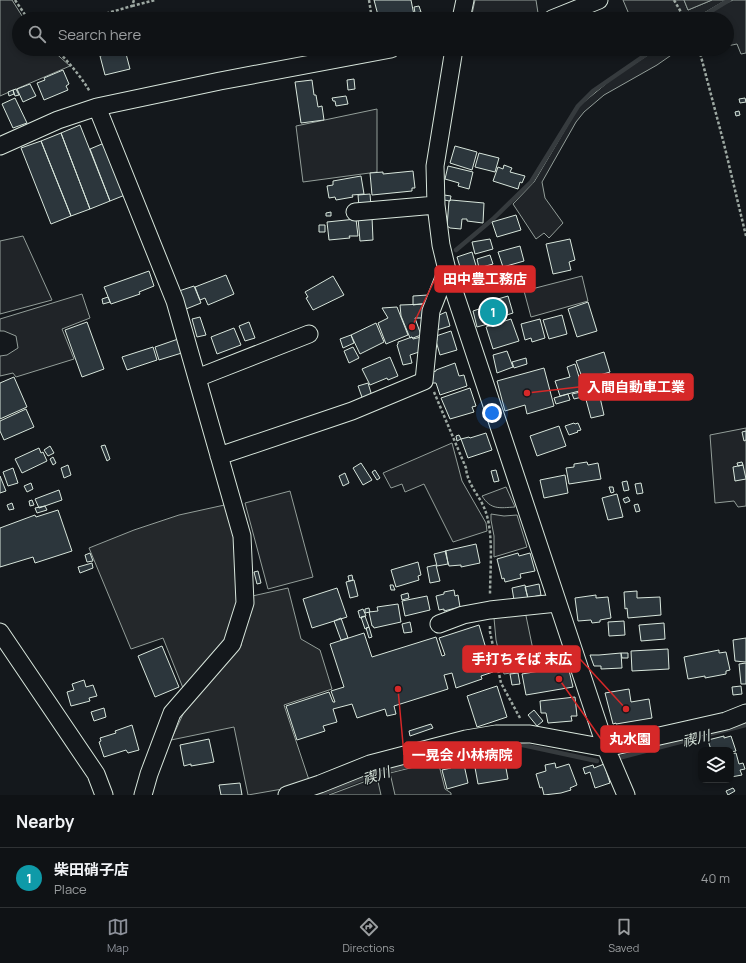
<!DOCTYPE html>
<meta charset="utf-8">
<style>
:root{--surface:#0f1215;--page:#181b1e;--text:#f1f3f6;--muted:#9b9ea0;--line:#2f3234;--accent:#8c9099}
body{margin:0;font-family:Manrope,"Noto Sans JP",sans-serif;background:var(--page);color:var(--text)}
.controls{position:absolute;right:12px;bottom:12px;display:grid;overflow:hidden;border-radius:8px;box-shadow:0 2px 6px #0003}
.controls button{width:36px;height:36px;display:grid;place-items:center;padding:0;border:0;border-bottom:1px solid var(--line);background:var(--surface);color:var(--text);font:20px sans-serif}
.you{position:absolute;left:492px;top:413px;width:14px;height:14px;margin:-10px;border:3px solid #fff;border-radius:50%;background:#1a73e8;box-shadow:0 0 0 6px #1a73e833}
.badge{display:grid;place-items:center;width:26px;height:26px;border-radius:50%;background:var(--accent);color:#fff;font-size:13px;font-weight:700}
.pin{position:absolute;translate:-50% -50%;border:2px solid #fff;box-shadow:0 1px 4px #0006}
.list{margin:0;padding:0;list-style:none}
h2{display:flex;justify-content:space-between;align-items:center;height:52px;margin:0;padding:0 16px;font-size:17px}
h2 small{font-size:13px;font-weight:400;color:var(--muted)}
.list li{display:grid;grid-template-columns:26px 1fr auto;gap:12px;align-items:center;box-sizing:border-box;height:60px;padding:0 16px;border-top:1px solid var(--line)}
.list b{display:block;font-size:15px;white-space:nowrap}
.list p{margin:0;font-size:13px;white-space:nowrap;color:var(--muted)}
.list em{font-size:13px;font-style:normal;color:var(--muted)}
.icon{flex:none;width:22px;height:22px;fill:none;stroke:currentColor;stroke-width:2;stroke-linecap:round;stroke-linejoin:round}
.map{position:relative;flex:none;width:746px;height:795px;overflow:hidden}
.search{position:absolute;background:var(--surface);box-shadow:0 2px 6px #0003;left:12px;right:12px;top:12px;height:44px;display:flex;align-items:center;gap:10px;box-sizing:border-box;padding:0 14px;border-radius:22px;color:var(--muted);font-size:15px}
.sheet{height:112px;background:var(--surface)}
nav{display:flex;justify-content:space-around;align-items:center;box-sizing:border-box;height:56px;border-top:1px solid var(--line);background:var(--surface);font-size:11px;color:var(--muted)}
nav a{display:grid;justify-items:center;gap:2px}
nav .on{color:var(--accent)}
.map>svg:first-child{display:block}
.green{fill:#202428;stroke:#939e99}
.parking{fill:#24282b;stroke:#939e99}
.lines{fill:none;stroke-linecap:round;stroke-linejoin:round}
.stream{stroke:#363b3e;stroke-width:4.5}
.building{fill:#2c363c;stroke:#d8e6dc}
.minor-casing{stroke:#d8e6dc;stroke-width:19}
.path{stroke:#9da8a2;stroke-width:2.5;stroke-dasharray:3 2;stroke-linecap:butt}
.minor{stroke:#14181c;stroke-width:17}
.labels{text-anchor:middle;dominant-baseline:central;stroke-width:3;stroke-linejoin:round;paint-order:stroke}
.water-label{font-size:14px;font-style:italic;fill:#d8e6dc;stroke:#14181c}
.leader{fill:none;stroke:#d62828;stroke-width:1.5}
.callout-dot{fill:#d62828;stroke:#14181c;stroke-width:1.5}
.callout{fill:#d62828;stroke:#d62828;stroke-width:1.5}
.callout-label{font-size:14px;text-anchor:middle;font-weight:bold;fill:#fff}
</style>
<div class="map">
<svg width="746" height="795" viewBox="0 0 746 795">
<rect width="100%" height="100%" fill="#14181c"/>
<!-- green -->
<path class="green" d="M 0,0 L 12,0 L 24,19 L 19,19 L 19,49 L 51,49 L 70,66 L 0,96 Z
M 475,0 L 536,0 L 538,13 L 518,19 L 471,19 Z
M 623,0 L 684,0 L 688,10 L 712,0 L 726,0 L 694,19 L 631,19 Z
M 733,0 L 746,0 L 746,53 L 741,54 L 737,44 L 727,46 L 727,19 L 701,19 L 718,7 Z
M 657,49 L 680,49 L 657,65 L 604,95 L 584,112 L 576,122 L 542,182 L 545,198 L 563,223 L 549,238 L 544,233 L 536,239 L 513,204 L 534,182 L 579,106 L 613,78 Z
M 377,109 L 377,172 L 303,182 L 296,126 Z
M 23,236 L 52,300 L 0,314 L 0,241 Z
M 582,276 L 588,301 L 531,317 L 524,291 Z
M 82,294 L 90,318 L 62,329 L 74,359 L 16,377 L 13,373 L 0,376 L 0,356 L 7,355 L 18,348 L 16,336 L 4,331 L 0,331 L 0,319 Z
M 746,428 L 746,506 L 738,507 L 734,501 L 715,503 L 710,435 Z
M 452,443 L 462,481 L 486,523 L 487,531 L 453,542 L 424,484 L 405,492 L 402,484 L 391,488 L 383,473 Z
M 506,487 L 515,507 C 499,508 491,510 482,496 Z
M 290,491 L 313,577 L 268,589 L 245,503 Z
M 491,514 L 504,516 L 517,515 L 527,547 L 494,557 L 494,536 L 491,520 Z
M 525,611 L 537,669 L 504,674 L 496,640 L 494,618 Z
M 438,761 L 445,789 L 451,793 L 451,795 L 395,795 L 390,773 Z
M 377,777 L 381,795 L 329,795 Z"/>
<!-- parking -->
<path class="parking" d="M 684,0 L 712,0 L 688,10 Z
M 229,504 L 241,567 L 233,638 L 185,693 L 163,638 L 131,649 L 89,548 L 134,530 L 179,515 Z
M 288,588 L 301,639 L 320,650 L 332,689 L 284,705 L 309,780 L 288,788 L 248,795 L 234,727 L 171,740 L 185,710 L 241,646 L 248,597 Z"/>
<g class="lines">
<!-- stream -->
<path class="stream" d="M 698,19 L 729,0
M 456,250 L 493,219 L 531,182 L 578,106 L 593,91 L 654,49
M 622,757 L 746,725
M 320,795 L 374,774 L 486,746 L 503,744 L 518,744 L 597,761"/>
</g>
<!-- building -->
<path class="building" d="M 374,0 L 411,0 L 414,15 L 396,19 L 391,19 L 390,17 L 379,19 Z
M 419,6 L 421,12 L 415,13 L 414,7 Z
M 125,50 L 130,69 L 105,75 L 100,56 Z
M 63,70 L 69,84 L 66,86 L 68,90 L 44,100 L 37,83 L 45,80 L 44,78 Z
M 354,79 L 355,89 L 348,90 L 347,80 Z
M 312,80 L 314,95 L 316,95 L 318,107 L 322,106 L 324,120 L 301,123 L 295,82 Z
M 30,84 L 36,96 L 23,102 L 17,89 Z
M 16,89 L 19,95 L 15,96 L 13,90 Z
M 13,90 L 14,94 L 9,96 L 8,92 Z
M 346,96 L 348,104 L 336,106 L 335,101 L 333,101 L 332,98 Z
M 15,98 L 27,123 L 13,128 L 2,104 Z
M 745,98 L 746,102 L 740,103 L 739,99 Z
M 739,111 L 740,115 L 736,116 L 735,112 Z
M 80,125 L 110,201 L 90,209 L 61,133 Z
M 61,133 L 90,209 L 71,216 L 41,141 Z
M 41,141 L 71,216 L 51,224 L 21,148 Z
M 109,141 L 130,193 L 110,201 L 90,149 Z
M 455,146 L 477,152 L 472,170 L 450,163 Z
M 479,153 L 499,158 L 495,172 L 475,167 Z
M 504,165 L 512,168 L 510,172 L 525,176 L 522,183 L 520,182 L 518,189 L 493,181 L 498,167 L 503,169 Z
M 448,166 L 473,172 L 469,189 L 458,186 L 459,183 L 445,179 Z
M 413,171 L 415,188 L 412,188 L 412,191 L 372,195 L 370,173 L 383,172 L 383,174 Z
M 361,176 L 364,194 L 352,195 L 353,197 L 336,200 L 335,197 L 329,198 L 327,186 L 333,185 L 333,181 Z
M 370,194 L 371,206 L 359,207 L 358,195 Z
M 444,195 L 451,196 L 450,201 L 444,200 Z
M 451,200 L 484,203 L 483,223 L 467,221 L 467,219 L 462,219 L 461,229 L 450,228 L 447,226 L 449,201 Z
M 331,212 L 331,216 L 326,216 L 326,213 Z
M 516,215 L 521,230 L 497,237 L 492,222 Z
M 372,217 L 373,240 L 360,241 L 358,218 Z
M 356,219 L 358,236 L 349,236 L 350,238 L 329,240 L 327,222 Z
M 319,225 L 325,225 L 325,232 L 319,232 Z
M 490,239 L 493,249 L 475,254 L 472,242 Z
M 570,239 L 575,260 L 569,262 L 571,270 L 553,274 L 546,244 Z
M 520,246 L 524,261 L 503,267 L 498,252 Z
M 472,252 L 479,276 L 464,280 L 457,257 Z
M 490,255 L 493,264 L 479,268 L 477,259 Z
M 149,271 L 154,286 L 139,292 L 140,294 L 111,304 L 104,287 Z
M 226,275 L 234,294 L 208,305 L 205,298 L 200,300 L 195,287 Z
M 333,276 L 344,295 L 313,310 L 306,298 L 308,297 L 305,292 Z
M 194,286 L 201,303 L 186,309 L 179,291 Z
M 428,295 L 428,303 L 413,305 L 413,296 Z
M 508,296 L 513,313 L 494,319 L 495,322 L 477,327 L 473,311 L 482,308 L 481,304 Z
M 108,297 L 110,302 L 103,304 L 102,299 Z
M 588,302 L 597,331 L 577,337 L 568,309 Z
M 426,304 L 427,318 L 415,318 L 421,335 L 413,338 L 412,337 L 410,338 L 401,316 L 400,305 Z
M 397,307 L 408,335 L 386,344 L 378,323 L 388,318 L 382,308 Z
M 446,312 L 450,326 L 437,330 L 437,316 Z
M 562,315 L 567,334 L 549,339 L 543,320 Z
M 200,317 L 206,335 L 197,337 L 192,319 Z
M 511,319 L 519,341 L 493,349 L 486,327 Z
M 540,319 L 545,338 L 532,342 L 531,338 L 525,340 L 521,324 Z
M 87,322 L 104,369 L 82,377 L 65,330 Z
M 249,322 L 255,338 L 245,341 L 239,326 Z
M 376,323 L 384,342 L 360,354 L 351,335 Z
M 234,328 L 241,345 L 217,354 L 211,337 Z
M 451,331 L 457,350 L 440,355 L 436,341 L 437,340 L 436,336 Z
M 351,335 L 354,343 L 343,348 L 340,339 Z
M 412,337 L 413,339 L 421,337 L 425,350 L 410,355 L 412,363 L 403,365 L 397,345 L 398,344 L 398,342 Z
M 181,338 L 185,352 L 159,360 L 155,347 Z
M 153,347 L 157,360 L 127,370 L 122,357 Z
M 353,347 L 359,358 L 349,363 L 344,351 Z
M 507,351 L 513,367 L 497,373 L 493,355 Z
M 604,352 L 610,372 L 583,380 L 576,361 Z
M 390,357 L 398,376 L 388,380 L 387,378 L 370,385 L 362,369 Z
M 526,358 L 527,364 L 514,368 L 512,362 Z
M 455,363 L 459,376 L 464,375 L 467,386 L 440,395 L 436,383 L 432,383 L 430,373 L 436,371 L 436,370 Z
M 575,364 L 583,390 L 560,396 L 555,381 L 570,377 L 567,367 Z
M 544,368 L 554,406 L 527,414 L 525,405 L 505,411 L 497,381 Z
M 610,374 L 614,387 L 596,392 L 592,379 Z
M 14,377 L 27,407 L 0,419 L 0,383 Z
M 368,383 L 372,396 L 363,400 L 358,386 Z
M 470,388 L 476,406 L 472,407 L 474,412 L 450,419 L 441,398 Z
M 585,391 L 586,396 L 574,399 L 572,394 Z
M 599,393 L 604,415 L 591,418 L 585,396 Z
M 568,394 L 570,400 L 556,404 L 554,398 Z
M 26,409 L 34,427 L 4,440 L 0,431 L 0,421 Z
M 574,423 L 575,424 L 578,423 L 581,430 L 577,431 L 578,432 L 569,435 L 565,426 Z
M 559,426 L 566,446 L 537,456 L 530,436 Z
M 746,431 L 746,440 L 744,441 L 742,432 Z
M 486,433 L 492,450 L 468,458 L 461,439 L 469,437 L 470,438 Z
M 459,435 L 461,439 L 457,441 L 456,436 Z
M 105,445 L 110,459 L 107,461 L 101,446 Z
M 50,446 L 54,453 L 48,456 L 44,450 Z
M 39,448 L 41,453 L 43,452 L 47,461 L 22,473 L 15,459 Z
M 53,457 L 56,463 L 53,465 L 50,459 Z
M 587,462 L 588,465 L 598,463 L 601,479 L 569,484 L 566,468 L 574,467 L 574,464 Z
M 742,462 L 743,465 L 738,466 L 737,463 Z
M 361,463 L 372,480 L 363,485 L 353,468 Z
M 68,465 L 71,475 L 64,478 L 61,468 Z
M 743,465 L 746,479 L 735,481 L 733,467 Z
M 13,468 L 18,483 L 8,486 L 3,472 Z
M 375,470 L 380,478 L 377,480 L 372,472 Z
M 496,470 L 499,481 L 494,482 L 491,471 Z
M 345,473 L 349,483 L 343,486 L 339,476 Z
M 565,475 L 568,493 L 544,498 L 540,480 Z
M 0,476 L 6,491 L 0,493 Z
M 627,481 L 629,490 L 624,491 L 622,482 Z
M 31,483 L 33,489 L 27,492 L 24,486 Z
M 641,483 L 643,493 L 637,494 L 635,484 Z
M 609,487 L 613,487 L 614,492 L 611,493 Z
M 59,490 L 62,500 L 39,508 L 35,499 Z
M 617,494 L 623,517 L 608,520 L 602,498 Z
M 628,497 L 630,501 L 625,503 L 623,499 Z
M 32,500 L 34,505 L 30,506 L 29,501 Z
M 12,503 L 14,509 L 9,510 L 7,505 Z
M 638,504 L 640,511 L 636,512 L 634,505 Z
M 45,506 L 47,510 L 37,513 L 35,508 Z
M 58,510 L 72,551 L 35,563 L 33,557 L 0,567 L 0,528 L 35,515 L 36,517 Z
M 476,544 L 480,563 L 461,567 L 461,565 L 449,566 L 445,551 Z
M 446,551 L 448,564 L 437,566 L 434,554 Z
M 90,553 L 93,561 L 87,562 L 85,555 Z
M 518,553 L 519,556 L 530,553 L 535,571 L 520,574 L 521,578 L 505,582 L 504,578 L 502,579 L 497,559 Z
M 418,562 L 421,575 L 418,576 L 419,580 L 396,587 L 391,570 Z
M 92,563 L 93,568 L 80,573 L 78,567 Z
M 436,565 L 440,581 L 430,583 L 427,567 Z
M 258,571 L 261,583 L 257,584 L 254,572 Z
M 352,575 L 353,580 L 349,581 L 348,576 Z
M 354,580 L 358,596 L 350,598 L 346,582 Z
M 539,584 L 541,595 L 528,598 L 525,587 Z
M 390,585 L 393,585 L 395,590 L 391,590 Z
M 525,585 L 528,599 L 514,600 L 512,588 Z
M 337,588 L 347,617 L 312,628 L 303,599 Z
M 454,590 L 455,596 L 458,595 L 460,607 L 444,611 L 444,609 L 439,610 L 436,596 L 444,594 L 444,592 Z
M 637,591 L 637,598 L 660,597 L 661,615 L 628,618 L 627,608 L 625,609 L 624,592 Z
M 408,593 L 409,598 L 402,600 L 401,595 Z
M 596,595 L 596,598 L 608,597 L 611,618 L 600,620 L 600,622 L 592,623 L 591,620 L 578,621 L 575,598 Z
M 427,596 L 430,610 L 405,616 L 402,601 Z
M 398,604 L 401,622 L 374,628 L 373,626 L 372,626 L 369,612 L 378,611 L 377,607 Z
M 369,608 L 370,612 L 365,613 L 365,609 Z
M 363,609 L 366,616 L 360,618 L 358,611 Z
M 365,616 L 369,627 L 365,629 L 361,617 Z
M 341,618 L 348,638 L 341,640 L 334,621 Z
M 624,621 L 625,635 L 609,636 L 608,622 Z
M 410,622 L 412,632 L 404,633 L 402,624 Z
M 664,623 L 665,639 L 641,641 L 639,625 Z
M 479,625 L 493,672 L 481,676 L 482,679 L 456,688 L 452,673 L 444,675 L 448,689 L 394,706 L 396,714 L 387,716 L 385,709 L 357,718 L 352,704 L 333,709 L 337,722 L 323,726 L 325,731 L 297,740 L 286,706 L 329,692 L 333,702 L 335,702 L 331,691 L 344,687 L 330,644 L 364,633 L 372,657 L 436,637 L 442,656 L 445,655 L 439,638 Z
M 369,627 L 372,637 L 369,638 L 366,628 Z
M 746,638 L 746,662 L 735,661 L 733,640 Z
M 162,646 L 179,687 L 155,697 L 138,656 Z
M 668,649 L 669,669 L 632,671 L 631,651 Z
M 719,650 L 719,653 L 726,652 L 730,670 L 726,671 L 726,674 L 705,678 L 705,676 L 688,679 L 684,657 Z
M 621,653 L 622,668 L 601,669 L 601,666 L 594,666 L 590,655 L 599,655 Z
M 621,653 L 628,653 L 628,658 L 622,658 Z
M 746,663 L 746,684 L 741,684 L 739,664 Z
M 568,666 L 573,687 L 526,695 L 522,674 Z
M 518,673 L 520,684 L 512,685 L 510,674 Z
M 84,680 L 86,687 L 93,685 L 97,696 L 89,698 L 90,701 L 71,706 L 67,692 L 74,690 L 72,684 Z
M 497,686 L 507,717 L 477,727 L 467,696 Z
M 741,686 L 742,694 L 733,695 L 732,687 Z
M 629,689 L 631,702 L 649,699 L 652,718 L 616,724 L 616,723 L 613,724 L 605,693 Z
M 575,697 L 577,716 L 571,716 L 572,721 L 548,723 L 546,713 L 541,713 L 540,701 Z
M 104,708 L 106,717 L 94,721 L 91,712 Z
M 534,710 L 543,721 L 537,726 L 528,715 Z
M 431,724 L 433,728 L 410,736 L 409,731 Z
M 132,725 L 139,750 L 128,753 L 126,750 L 104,757 L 99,742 L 101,741 L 100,738 L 116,733 L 115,731 Z
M 724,736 L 724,738 L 731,736 L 736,751 L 731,752 L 731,750 L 711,750 L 708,740 Z
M 209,739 L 214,762 L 191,766 L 191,764 L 184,766 L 180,745 Z
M 736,753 L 739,764 L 743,763 L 745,769 L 740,770 L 742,775 L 731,777 L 731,754 Z
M 504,757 L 508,779 L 478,784 L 474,762 Z
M 463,760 L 468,783 L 447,789 L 442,770 L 451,768 L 450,764 Z
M 555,763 L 556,768 L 569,764 L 577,785 L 570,788 L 571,790 L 561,793 L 544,795 L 542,787 L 540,788 L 536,774 L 546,771 L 545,765 Z
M 604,764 L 610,783 L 595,788 L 590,772 L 585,774 L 583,768 L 593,765 L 594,768 Z
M 240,783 L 242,795 L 221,795 L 219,785 Z
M 733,788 L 735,791 L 728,795 L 726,791 Z"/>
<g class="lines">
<!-- minor casing -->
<g class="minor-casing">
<path id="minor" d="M 461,19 L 465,0
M 552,19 L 599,0
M 454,49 L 435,166 L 436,205 L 441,245 L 447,270 L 606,748 L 626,795
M 97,107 L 175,301 L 242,536 L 245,603 L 232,644 L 172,713 L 149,774 L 143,795
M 0,146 L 58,120 L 97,107 L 220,81 L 391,49
M 355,212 L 436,205
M 197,378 L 309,334
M 219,456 L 352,411 L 424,381 L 431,311 L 447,270
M 439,624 L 463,615 L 490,610 L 557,603
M 0,632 L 96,774 L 104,795
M 287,795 L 320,784 L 370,764 L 466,739 L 496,734 L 530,734 L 606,748 L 726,721 L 746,713"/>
</g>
<!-- path -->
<path class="path" d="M 15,0 L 28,19
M 369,0 L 372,19
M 674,0 L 685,19
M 132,6 L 155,0
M 87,19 L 132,6 L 134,0
M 56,49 C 69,63 81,76 90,92
M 699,49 L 724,144 L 746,236
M 434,392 L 466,468 C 467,484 480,496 485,510 C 494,532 490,571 490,595
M 490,626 L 490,632 L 501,683 L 520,718"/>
<!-- minor -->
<use href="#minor" class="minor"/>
</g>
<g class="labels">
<!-- water labels -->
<g class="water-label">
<text transform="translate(696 738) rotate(-14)">禊川</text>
<text transform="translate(376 775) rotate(-18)">禊川</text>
</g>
</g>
<!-- callouts -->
<path class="leader" d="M412 327L435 279M527 393L579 387M626 709L580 659M559 679L601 739M398 689L404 755"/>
<g class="callout-dot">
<circle cx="412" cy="327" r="4"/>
<circle cx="527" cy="393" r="4"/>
<circle cx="626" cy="709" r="4"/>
<circle cx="559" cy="679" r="4"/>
<circle cx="398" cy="689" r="4"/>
</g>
<g class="callout">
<rect x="435" y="266" width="100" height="26" rx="4"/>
<rect x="579" y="374" width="114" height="26" rx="4"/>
<rect x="463" y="646" width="117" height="26" rx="4"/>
<rect x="601" y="726" width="58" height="26" rx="4"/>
<rect x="404" y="742" width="117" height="26" rx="4"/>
</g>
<g class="callout-label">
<text x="485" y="284">田中豊工務店</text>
<text x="636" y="392">入間自動車工業</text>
<text x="522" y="664">手打ちそば 末広</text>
<text x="630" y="744">丸水園</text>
<text x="462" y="760">一晃会 小林病院</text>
</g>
</svg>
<div class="controls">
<button><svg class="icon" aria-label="layers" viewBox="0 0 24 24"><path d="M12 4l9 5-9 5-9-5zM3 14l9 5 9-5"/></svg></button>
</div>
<div class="you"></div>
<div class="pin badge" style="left:493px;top:312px;background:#0f9aa8">1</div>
<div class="search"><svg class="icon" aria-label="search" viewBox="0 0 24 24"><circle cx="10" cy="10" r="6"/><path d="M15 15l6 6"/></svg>Search here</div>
</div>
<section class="sheet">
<h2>Nearby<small></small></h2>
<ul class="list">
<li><span class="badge" style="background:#0f9aa8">1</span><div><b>柴田硝子店</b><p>Place</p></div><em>40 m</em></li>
</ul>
</section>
<nav>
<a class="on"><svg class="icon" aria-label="map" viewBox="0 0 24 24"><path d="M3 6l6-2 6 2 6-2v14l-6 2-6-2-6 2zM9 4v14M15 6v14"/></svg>Map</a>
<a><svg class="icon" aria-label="directions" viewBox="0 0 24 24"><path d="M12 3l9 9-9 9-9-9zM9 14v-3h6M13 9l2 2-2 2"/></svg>Directions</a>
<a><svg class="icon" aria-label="saved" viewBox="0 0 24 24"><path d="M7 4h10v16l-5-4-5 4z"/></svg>Saved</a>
</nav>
